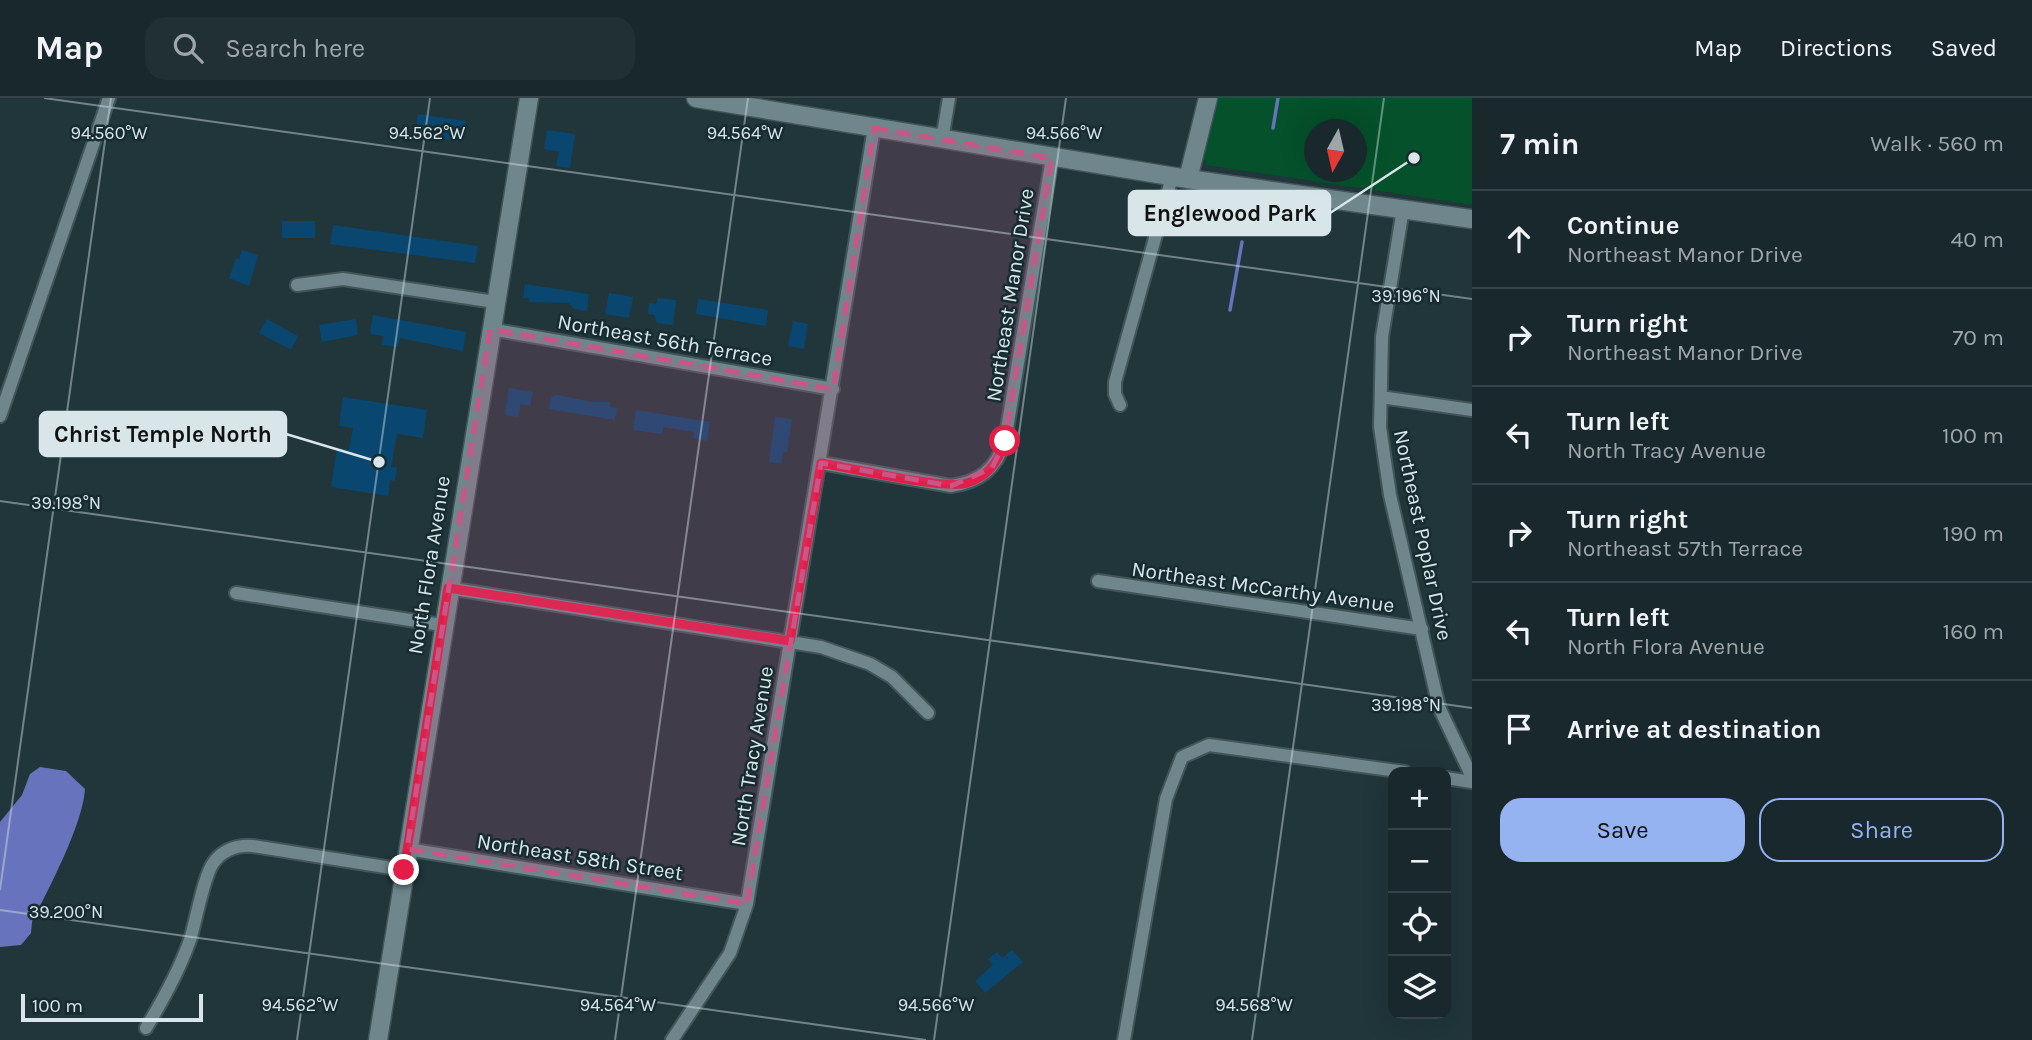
<!DOCTYPE html>
<meta charset="utf-8">
<style>
:root{--surface:#18282c;--page:#213034;--text:#f1f3f6;--muted:#9fa6a9;--line:#364448;--accent:#95b2f1}
body{margin:0;font-family:Karla,sans-serif;background:var(--page);color:var(--text)}
.controls{position:absolute;right:21px;bottom:21px;display:grid;overflow:hidden;border-radius:14px;box-shadow:0 7px 28px #0002}
.controls button{width:63px;height:63px;display:grid;place-items:center;padding:0;border:0;border-bottom:2px solid var(--line);background:var(--surface);color:var(--text);font:35px sans-serif}
.compass{position:absolute;left:1304px;top:21px;width:63px;height:63px;border-radius:50%;background:var(--surface);box-shadow:0 7px 28px #0002;rotate:188deg}
.scale{position:absolute;left:21px;bottom:18px;width:182px;box-sizing:border-box;padding-left:7px;border:4px solid #d8e5e9;border-top:0;font-size:19px;line-height:24px;white-space:nowrap;color:#d8e5e9;-webkit-text-stroke:5px #162c31;paint-order:stroke}
.stop{position:absolute;width:21px;height:21px;margin:-16px;border:5px solid #e11d48;border-radius:50%;background:#fff}
.stop.end{background:#e11d48;border-color:#fff;box-shadow:0 2px 7px #0008}
.list{margin:0;padding:0;list-style:none}
h2{display:flex;justify-content:space-between;align-items:center;height:91px;margin:0;padding:0 28px;font-size:30px}
h2 small{font-size:23px;font-weight:400;color:var(--muted)}
.list li{display:grid;grid-template-columns:46px 1fr auto;gap:21px;align-items:center;box-sizing:border-box;height:98px;padding:0 28px;border-top:2px solid var(--line)}
.list b{display:block;font-size:26px;white-space:nowrap}
.list p{margin:0;font-size:23px;white-space:nowrap;color:var(--muted)}
.list em{font-size:23px;font-style:normal;color:var(--muted)}
.actions{display:flex;gap:14px;padding:21px 28px}
.actions a{flex:1;padding:16px 0;border:2px solid var(--accent);border-radius:21px;text-align:center;font-size:24px;color:var(--accent)}
.actions .main{background:var(--accent);color:#111}
.icon{flex:none;width:38px;height:38px;fill:none;stroke:currentColor;stroke-width:2;stroke-linecap:round;stroke-linejoin:round}
.map{position:relative;flex:none;width:1472px;height:942px;overflow:hidden}
header{display:flex;align-items:center;gap:42px;box-sizing:border-box;height:98px;padding:0 35px;background:var(--surface);border-bottom:2px solid var(--line)}
header strong{font-size:33px}
nav{display:flex;gap:38px;margin-inline-start:auto;font-size:24px}
.search{width:490px;height:63px;background:var(--page);display:flex;align-items:center;gap:18px;box-sizing:border-box;padding:0 24px;border-radius:21px;color:var(--muted);font-size:26px}
main{display:flex}
aside{flex:1;background:var(--surface)}
.map>svg:first-child{display:block}
.green{fill:#04512b;fill-rule:evenodd}
.water{fill:#6774bd}
.lines{fill:none;stroke-linecap:round;stroke-linejoin:round}
.stream{stroke:#6774bd;stroke-width:3.5}
.building{fill:#094770}
.street-casing{stroke:#42555a;stroke-width:16}
.secondary-casing{stroke:#42555a;stroke-width:21}
.street{stroke:#6e868c;stroke-width:12}
.secondary{stroke:#6e868c;stroke-width:18}
.route{stroke:#e11d48;stroke-width:9}
.marked{fill:#c95686;fill-opacity:0.2;stroke:#c95686;stroke-width:5;stroke-dasharray:14 9;stroke-linejoin:round}
.ticks{fill:none;stroke:#d8e5e9;stroke-width:2;stroke-opacity:0.45}
.labels{text-anchor:middle;dominant-baseline:central;stroke-width:5;stroke-linejoin:round;paint-order:stroke}
.street-label{font-size:21px;fill:#d8e5e9;stroke:#162c31}
.ticks-label{font-size:18px;text-anchor:middle;fill:#d8e5e9;stroke:#162c31;stroke-width:5;stroke-linejoin:round;paint-order:stroke}
.leader{fill:none;stroke:#d8e5e9;stroke-width:2.5}
.callout-dot{fill:#d8e5e9;stroke:#162c31;stroke-width:2.5}
.callout{fill:#d8e5e9;stroke:#d8e5e9;stroke-width:2.5}
.callout-label{font-size:23px;text-anchor:middle;font-weight:bold;fill:#111}
</style>
<header>
<strong>Map</strong>
<div class="search"><svg class="icon" aria-label="search" viewBox="0 0 24 24"><circle cx="10" cy="10" r="6"/><path d="M15 15l6 6"/></svg>Search here</div>
<nav><a>Map</a><a>Directions</a><a>Saved</a></nav>
</header>
<main>
<div class="map">
<svg width="1472" height="942" viewBox="0 0 1472 942">
<rect width="100%" height="100%" fill="#20363b"/>
<!-- green -->
<path class="green" d="M 1215,0 L 1472,0 L 1472,107 L 1206,67 L 1202,53 ZM 1314,32 L 1356,32 L 1356,74 L 1314,74 Z"/>
<!-- water -->
<path class="water" d="M 40,669 L 66,673 L 85,691 C 83,726 49,790 32,824 L 31,835 L 21,847 L 0,849 L 0,724 L 22,697 L 30,676 Z"/>
<g class="lines">
<!-- stream -->
<path class="stream" d="M 1273,30 L 1278,0
M 1230,212 L 1242,144"/>
</g>
<!-- building -->
<path class="building" d="M 418,16 L 466,23 L 463,44 L 415,37 Z
M 547,32 L 575,36 L 570,70 L 556,68 L 559,54 L 544,51 Z
M 282,123 L 315,123 L 315,140 L 282,140 Z
M 333,127 L 478,148 L 475,165 L 330,146 Z
M 242,152 L 258,157 L 249,188 L 229,180 L 236,160 L 239,161 Z
M 525,186 L 589,196 L 587,213 L 574,211 L 569,205 L 529,204 L 529,200 L 523,200 Z
M 609,195 L 633,199 L 629,220 L 605,216 Z
M 657,200 L 676,202 L 673,227 L 657,225 L 654,217 L 648,216 L 649,205 L 656,206 Z
M 698,201 L 768,212 L 766,228 L 696,216 Z
M 373,217 L 466,234 L 463,253 L 400,240 L 398,249 L 382,247 L 383,238 L 370,236 Z
M 267,221 L 298,238 L 291,252 L 259,235 Z
M 356,221 L 358,237 L 322,244 L 319,227 Z
M 793,223 L 808,226 L 804,251 L 788,248 Z
M 509,290 L 533,294 L 530,308 L 521,306 L 518,319 L 505,317 Z
M 557,297 L 592,304 L 610,304 L 610,309 L 617,310 L 615,322 L 549,311 L 551,299 Z
M 343,299 L 427,312 L 423,340 L 397,336 L 391,369 L 397,370 L 395,383 L 390,382 L 388,398 L 331,389 L 337,350 L 349,352 L 353,330 L 339,328 Z
M 636,312 L 710,324 L 707,343 L 693,340 L 694,334 L 663,329 L 662,336 L 633,332 Z
M 775,319 L 792,321 L 787,354 L 783,354 L 781,366 L 769,364 Z
M 1012,852 L 1023,864 L 985,895 L 975,883 L 993,867 L 988,861 L 997,854 L 1002,860 Z"/>
<g class="lines">
<!-- street casing -->
<g class="street-casing">
<path id="street" d="M 942,42 L 949,0
M 1403,111 L 1382,239 L 1380,329 L 1390,397 L 1439,609 L 1472,679
M 297,187 L 343,181 L 495,204
M 490,231 L 833,291
M 1381,299 L 1472,312
M 1120,307 L 1115,296 L 1115,284 L 1172,79
M 0,318 L 109,0
M 821,365 L 951,388 C 980,384 996,371 1005,343 L 1052,60
M 1098,483 L 1422,531
M 448,490 L 821,549 L 870,566 L 892,579 L 928,615
M 236,495 L 442,527
M 1446,680 L 1472,684
M 407,751 L 747,806
M 146,930 C 163,902 179,873 190,842 C 196,823 204,776 214,764 C 224,751 238,747 253,748 L 404,772
M 672,942 L 730,855 L 747,806 L 874,30
M 1124,942 L 1166,701 L 1182,659 L 1209,647 L 1405,674"/>
</g>
<!-- secondary casing -->
<g class="secondary-casing">
<path id="secondary" d="M 696,0 L 1188,81 L 1472,121
M 1188,81 L 1208,0
M 378,942 L 529,0"/>
</g>
<!-- street -->
<use href="#street" class="street"/>
<!-- secondary -->
<use href="#secondary" class="secondary"/>
</g>
<g class="lines">
<!-- route -->
<path class="route" d="M 404,772 L 448,490 L 790,543 L 821,365 C 851,370 943,392 967,385 C 988,379 999,363 1005,343"/>
</g>
<!-- marked area -->
<path class="marked" d="M 874,30 L 1052,60 L 1005,343 L 992,370 L 951,388 L 821,365 L 747,806 L 407,751 L 490,231 L 833,291 Z"/>
<!-- ticks -->
<path class="ticks" d="M 44,0 L 1472,201M 0,403 L 1472,610M 0,792 L 111,0M 0,812 L 926,942M 297,942 L 430,0M 615,942 L 748,0M 934,942 L 1066,0M 1252,942 L 1384,0"/>
<g class="labels">
<!-- street labels -->
<g class="street-label">
<text transform="translate(1010 197) rotate(-81)">Northeast Manor Drive</text>
<text transform="translate(665 242) rotate(10)">Northeast 56th Terrace</text>
<text transform="translate(1423 437) rotate(78)">Northeast Poplar Drive</text>
<text transform="translate(429 467) rotate(-81)">North Flora Avenue</text>
<text transform="translate(1263 489) rotate(8)">Northeast McCarthy Avenue</text>
<text transform="translate(752 658) rotate(-81)">North Tracy Avenue</text>
<text transform="translate(580 759) rotate(9)">Northeast 58th Street</text>
</g>
</g>
<g class="ticks-label">
<text x="109" y="41">94.560°W</text>
<text x="427" y="41">94.562°W</text>
<text x="745" y="41">94.564°W</text>
<text x="1064" y="41">94.566°W</text>
<text x="1406" y="204">39.196°N</text>
<text x="66" y="411">39.198°N</text>
<text x="1406" y="613">39.198°N</text>
<text x="66" y="820">39.200°N</text>
<text x="300" y="913">94.562°W</text>
<text x="618" y="913">94.564°W</text>
<text x="936" y="913">94.566°W</text>
<text x="1254" y="913">94.568°W</text>
</g>
<!-- callouts -->
<path class="leader" d="M1414 60L1330 115M379 364L286 336"/>
<g class="callout-dot">
<circle cx="1414" cy="60" r="7"/>
<circle cx="379" cy="364" r="7"/>
</g>
<g class="callout">
<rect x="1129" y="93" width="201" height="44" rx="7"/>
<rect x="40" y="314" width="246" height="44" rx="7"/>
</g>
<g class="callout-label">
<text x="1230" y="123">Englewood Park</text>
<text x="163" y="344">Christ Temple North</text>
</g>
</svg>
<div class="controls">
<button>+</button>
<button>−</button>
<button><svg class="icon" aria-label="locate" viewBox="0 0 24 24"><circle cx="12" cy="12" r="6"/><path d="M12 2v4M12 18v4M2 12h4M18 12h4"/></svg></button>
<button><svg class="icon" aria-label="layers" viewBox="0 0 24 24"><path d="M12 4l9 5-9 5-9-5zM3 14l9 5 9-5"/></svg></button>
</div>
<svg class="compass" viewBox="-18 -18 36 36"><path d="M0-13l5 13h-10z" fill="#e53935"/><path d="M0 13l5-13h-10z" fill="#9fa6a9"/></svg>
<div class="scale">100 m</div>
<div class="stop" style="left:1005px;top:343px"></div>
<div class="stop end" style="left:404px;top:772px"></div>
</div>
<aside>
<h2>7 min<small>Walk · 560 m</small></h2>
<ul class="list">
<li><svg class="icon" aria-label="ahead" viewBox="0 0 24 24"><path d="M12 20V5M6 11l6-6 6 6"/></svg><div><b>Continue</b><p>Northeast Manor Drive</p></div><em>40 m</em></li>
<li><svg class="icon" aria-label="right" viewBox="0 0 24 24"><path d="M7 20v-9h11M14 6l5 5-5 5"/></svg><div><b>Turn right</b><p>Northeast Manor Drive</p></div><em>70 m</em></li>
<li><svg class="icon" aria-label="left" viewBox="0 0 24 24"><path d="M17 20v-9H6M10 6l-5 5 5 5"/></svg><div><b>Turn left</b><p>North Tracy Avenue</p></div><em>100 m</em></li>
<li><svg class="icon" aria-label="right" viewBox="0 0 24 24"><path d="M7 20v-9h11M14 6l5 5-5 5"/></svg><div><b>Turn right</b><p>Northeast 57th Terrace</p></div><em>190 m</em></li>
<li><svg class="icon" aria-label="left" viewBox="0 0 24 24"><path d="M17 20v-9H6M10 6l-5 5 5 5"/></svg><div><b>Turn left</b><p>North Flora Avenue</p></div><em>160 m</em></li>
<li><svg class="icon" aria-label="arrive" viewBox="0 0 24 24"><path d="M6 21V4h12l-3 4 3 4H6"/></svg><div><b>Arrive at destination</b></div></li>
</ul>
<div class="actions"><a class="main">Save</a><a>Share</a></div>
</aside>
</main>
